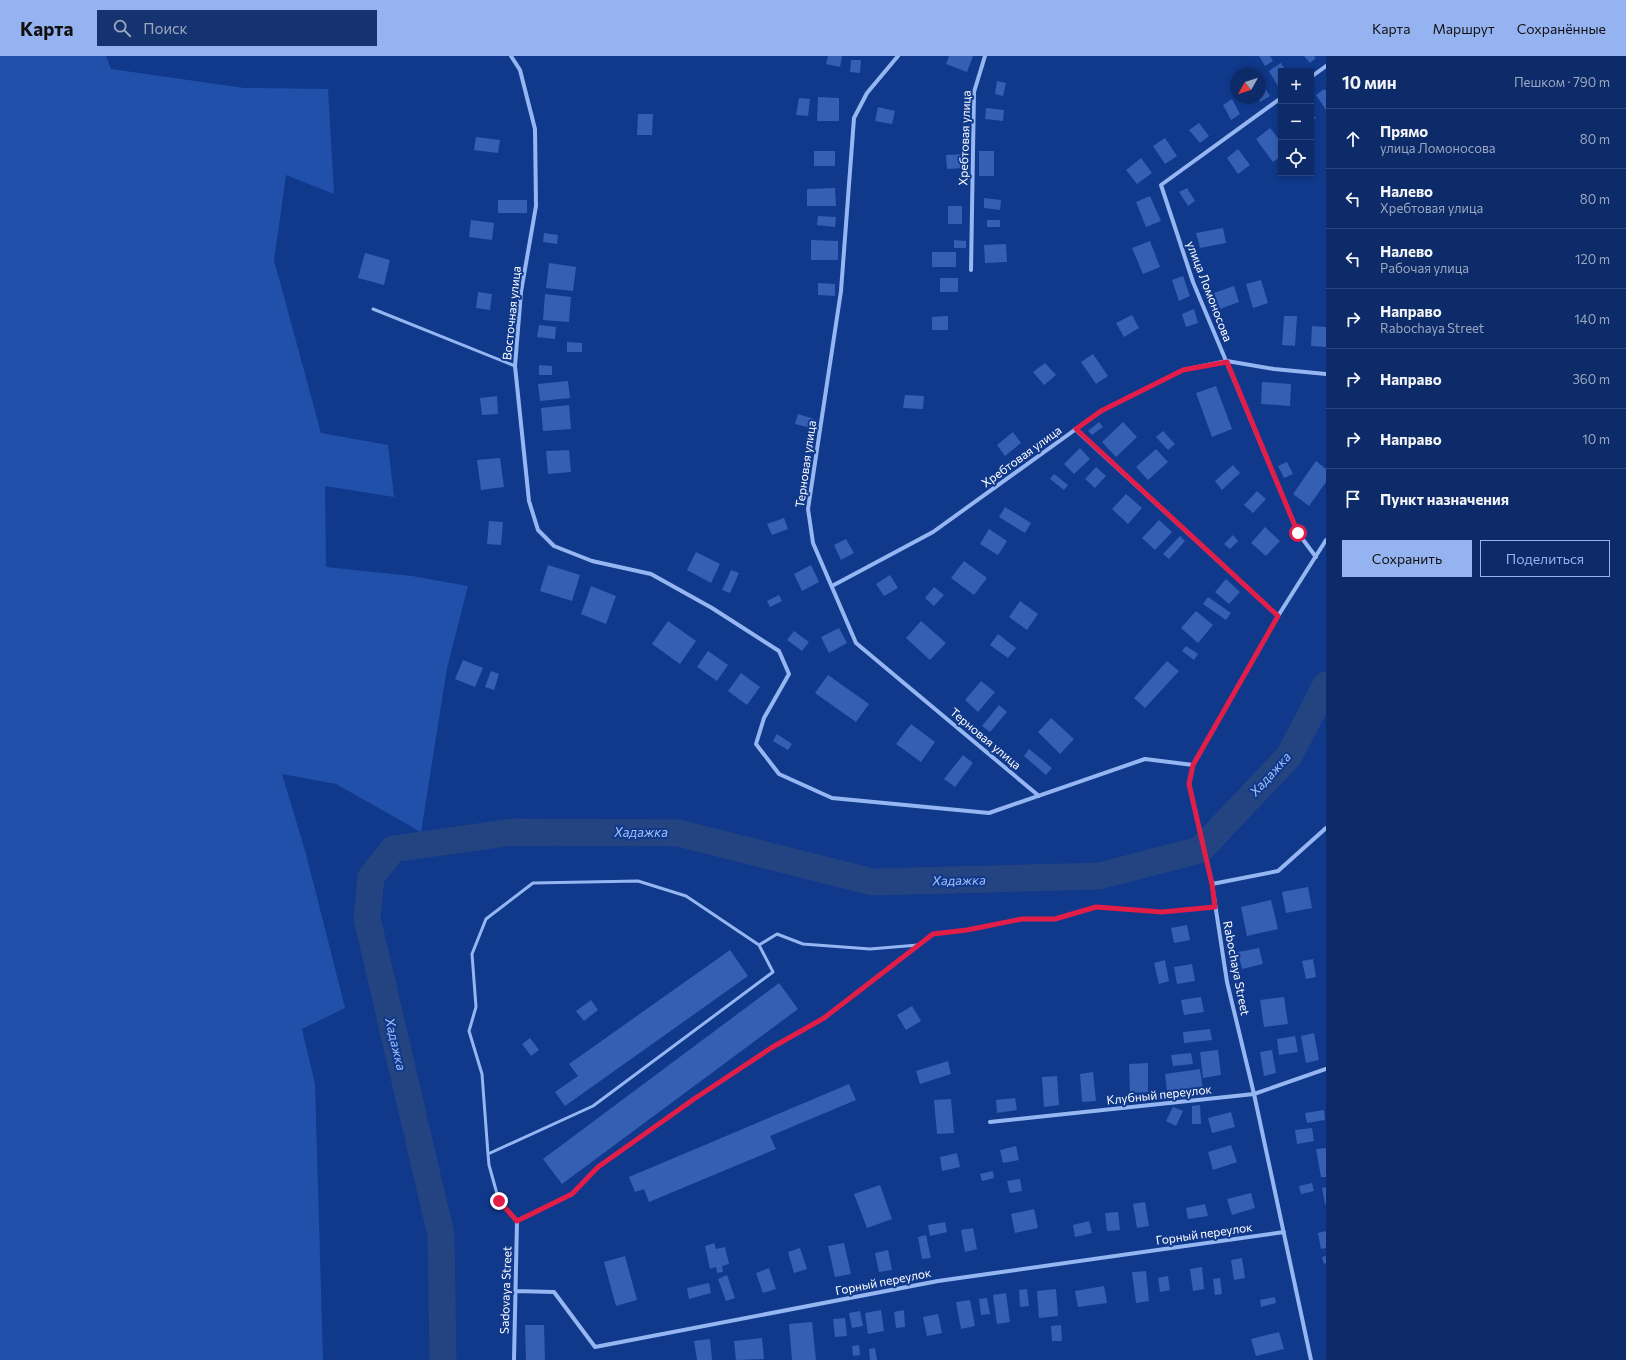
<!DOCTYPE html>
<html lang="ru">
<meta charset="utf-8">
<style>
:root{--surface:#0c2b68;--page:#15336e;--text:#f1f3f6;--muted:#9aa7c0;--line:#2c477c;--accent:#95b2f1}
body{margin:0;font-family:Commissioner,sans-serif;background:var(--page);color:var(--text)}
.controls{position:absolute;right:12px;top:12px;display:grid;overflow:hidden;border-radius:0px;box-shadow:0 2px 6px #0003}
.controls button{width:36px;height:36px;display:grid;place-items:center;padding:0;border:0;border-bottom:1px solid var(--line);background:var(--surface);color:var(--text);font:20px sans-serif}
.compass{position:absolute;left:1230px;top:12px;width:36px;height:36px;border-radius:50%;background:var(--surface);box-shadow:0 2px 6px #0003;rotate:231deg}
.stop{position:absolute;width:12px;height:12px;margin:-9px;border:3px solid #e11d48;border-radius:50%;background:#fff}
.stop.end{background:#e11d48;border-color:#fff;box-shadow:0 1px 4px #0008}
.list{margin:0;padding:0;list-style:none}
h2{display:flex;justify-content:space-between;align-items:center;height:52px;margin:0;padding:0 16px;font-size:17px}
h2 small{font-size:13px;font-weight:400;color:var(--muted)}
.list li{display:grid;grid-template-columns:26px 1fr auto;gap:12px;align-items:center;box-sizing:border-box;height:60px;padding:0 16px;border-top:1px solid var(--line)}
.list b{display:block;font-size:15px;white-space:nowrap}
.list p{margin:0;font-size:13px;white-space:nowrap;color:var(--muted)}
.list em{font-size:13px;font-style:normal;color:var(--muted)}
.actions{display:flex;gap:8px;padding:12px 16px}
.actions a{flex:1;padding:9px 0;border:1px solid var(--accent);border-radius:0px;text-align:center;font-size:14px;color:var(--accent)}
.actions .main{background:var(--accent);color:#111}
.icon{flex:none;width:22px;height:22px;fill:none;stroke:currentColor;stroke-width:2;stroke-linecap:round;stroke-linejoin:round}
.map{position:relative;flex:none;width:1326px;height:1304px;overflow:hidden}
header{display:flex;align-items:center;gap:24px;box-sizing:border-box;height:56px;padding:0 20px;background:var(--accent);color:#111}
header strong{font-size:19px}
nav{display:flex;gap:22px;margin-inline-start:auto;font-size:14px}
.search{width:280px;height:36px;background:var(--page);display:flex;align-items:center;gap:10px;box-sizing:border-box;padding:0 14px;border-radius:0px;color:var(--muted);font-size:15px}
main{display:flex}
aside{flex:1;background:var(--surface)}
.map>svg:first-child{display:block}
.green{fill:#2150ab}
.lines{fill:none;stroke-linecap:round;stroke-linejoin:round}
.river{stroke:#244381;stroke-width:27}
.building{fill:#345fb3}
.service{stroke:#96b6f2;stroke-width:3}
.minor{stroke:#96b6f2;stroke-width:4}
.route{stroke:#e11d48;stroke-width:5}
.labels{text-anchor:middle;dominant-baseline:central;stroke-width:4;stroke-linejoin:round;paint-order:stroke}
.street-label{font-size:12px;fill:#fff;stroke:#10398b}
.water-label{font-size:13px;font-style:italic;fill:#a1c0f9;stroke:#10398b}
</style>
<header>
<strong>Карта</strong>
<div class="search"><svg class="icon" aria-label="search" viewBox="0 0 24 24"><circle cx="10" cy="10" r="6"/><path d="M15 15l6 6"/></svg>Поиск</div>
<nav><a>Карта</a><a>Маршрут</a><a>Сохранённые</a></nav>
</header>
<main>
<div class="map">
<svg width="1326" height="1304" viewBox="0 0 1326 1304">
<rect width="100%" height="100%" fill="#10398b"/>
<!-- green -->
<path class="green" d="M 0,0 L 106,0 L 111,13 L 244,32 L 328,33 L 334,138 L 286,119 L 274,204 L 321,377 L 388,389 L 394,441 L 325,430 L 326,511 L 412,520 L 468,530 L 447,612 L 421,776 L 336,728 L 282,718 L 306,798 L 345,952 L 302,973 L 315,1028 L 323,1304 L 0,1304 Z"/>
<g class="lines">
<!-- river -->
<path class="river" d="M 443,1304 L 441,1179 L 367,862 L 371,821 L 393,793 L 512,776 L 678,777 L 873,826 L 1099,820 L 1200,794 L 1289,700 L 1326,629"/>
</g>
<!-- building -->
<path class="building" d="M 828,0 L 842,0 L 840,11 L 826,8 Z
M 949,0 L 973,0 L 967,16 L 946,8 Z
M 1259,0 L 1270,0 L 1273,5 L 1265,10 Z
M 1304,0 L 1314,0 L 1316,2 L 1310,7 Z
M 851,4 L 861,4 L 860,17 L 850,16 Z
M 1281,7 L 1286,15 L 1281,15 L 1281,31 L 1279,32 L 1269,15 Z
M 997,25 L 1006,27 L 1003,40 L 995,38 Z
M 1261,26 L 1270,40 L 1260,46 L 1258,42 L 1260,42 Z
M 1324,33 L 1326,35 L 1326,54 L 1316,39 Z
M 818,41 L 839,42 L 839,65 L 817,65 Z
M 799,42 L 810,43 L 808,60 L 796,59 Z
M 1232,43 L 1240,58 L 1231,64 L 1223,49 Z
M 878,51 L 895,55 L 892,68 L 875,65 Z
M 986,52 L 1004,54 L 1003,65 L 985,63 Z
M 1311,56 L 1316,62 L 1311,65 Z
M 638,58 L 653,58 L 652,79 L 637,79 Z
M 1199,67 L 1209,80 L 1200,87 L 1189,74 Z
M 1270,72 L 1281,86 L 1281,100 L 1273,106 L 1256,83 Z
M 476,81 L 500,84 L 498,97 L 474,94 Z
M 1165,82 L 1177,100 L 1165,108 L 1153,90 Z
M 1238,93 L 1250,109 L 1238,118 L 1227,102 Z
M 814,95 L 835,95 L 835,110 L 814,110 Z
M 979,95 L 994,95 L 994,120 L 979,120 Z
M 964,98 L 964,112 L 947,113 L 946,99 Z
M 1141,102 L 1152,117 L 1137,128 L 1126,114 Z
M 835,132 L 836,150 L 807,150 L 807,133 Z
M 1187,132 L 1195,145 L 1188,150 L 1179,136 Z
M 1150,140 L 1161,165 L 1146,171 L 1136,146 Z
M 984,142 L 1001,144 L 1000,154 L 984,152 Z
M 498,144 L 527,144 L 527,157 L 498,157 Z
M 948,150 L 962,150 L 962,168 L 948,168 Z
M 818,160 L 836,161 L 835,171 L 817,169 Z
M 471,164 L 494,167 L 492,184 L 469,181 Z
M 987,164 L 1000,164 L 1000,171 L 987,171 Z
M 1223,172 L 1226,187 L 1200,192 L 1196,177 Z
M 544,177 L 558,179 L 557,188 L 543,186 Z
M 811,184 L 838,185 L 838,204 L 811,204 Z
M 954,184 L 966,185 L 966,192 L 954,192 Z
M 1150,185 L 1160,211 L 1143,218 L 1132,192 Z
M 1006,188 L 1007,206 L 985,207 L 984,189 Z
M 932,196 L 956,196 L 956,211 L 932,211 Z
M 365,197 L 390,204 L 384,229 L 358,222 Z
M 549,207 L 576,211 L 573,235 L 546,232 Z
M 1183,220 L 1190,240 L 1179,245 L 1172,224 Z
M 940,222 L 958,222 L 958,236 L 940,236 Z
M 1261,224 L 1268,247 L 1253,252 L 1246,228 Z
M 818,227 L 835,228 L 835,240 L 818,239 Z
M 1234,230 L 1239,246 L 1220,253 L 1214,237 Z
M 478,236 L 492,238 L 490,254 L 476,252 Z
M 545,238 L 571,241 L 569,266 L 543,264 Z
M 1194,253 L 1198,267 L 1186,271 L 1182,258 Z
M 1132,259 L 1139,272 L 1124,281 L 1116,267 Z
M 948,260 L 948,274 L 932,274 L 932,261 Z
M 1284,260 L 1297,260 L 1295,290 L 1282,289 Z
M 539,269 L 556,271 L 555,283 L 537,281 Z
M 1312,270 L 1326,271 L 1326,291 L 1311,290 Z
M 567,286 L 582,287 L 582,296 L 567,296 Z
M 1093,298 L 1108,320 L 1096,328 L 1081,306 Z
M 1045,307 L 1056,319 L 1044,329 L 1033,316 Z
M 539,309 L 552,310 L 552,319 L 539,319 Z
M 568,325 L 570,342 L 540,345 L 538,328 Z
M 1262,326 L 1291,328 L 1290,350 L 1261,348 Z
M 1216,330 L 1232,373 L 1212,381 L 1196,337 Z
M 905,339 L 924,340 L 923,353 L 903,352 Z
M 497,340 L 498,358 L 482,359 L 480,342 Z
M 569,349 L 571,373 L 543,375 L 541,352 Z
M 798,358 L 814,363 L 811,372 L 795,368 Z
M 1099,366 L 1103,371 L 1092,379 L 1088,375 Z
M 1123,366 L 1137,381 L 1116,401 L 1102,386 Z
M 1163,375 L 1175,388 L 1168,394 L 1156,381 Z
M 1013,376 L 1021,387 L 1005,400 L 997,389 Z
M 1080,392 L 1090,403 L 1074,418 L 1064,408 Z
M 1156,393 L 1168,406 L 1148,424 L 1136,411 Z
M 569,394 L 571,416 L 548,418 L 546,395 Z
M 500,402 L 504,431 L 481,434 L 477,404 Z
M 1316,405 L 1326,413 L 1326,426 L 1309,450 L 1293,438 Z
M 1287,406 L 1293,418 L 1284,422 L 1278,410 Z
M 1233,409 L 1240,417 L 1222,434 L 1215,425 Z
M 1096,411 L 1106,420 L 1095,432 L 1085,423 Z
M 1054,418 L 1068,429 L 1064,434 L 1050,423 Z
M 1257,435 L 1266,443 L 1253,457 L 1244,449 Z
M 1126,438 L 1142,452 L 1128,468 L 1112,453 Z
M 1005,451 L 1031,467 L 1025,477 L 999,461 Z
M 784,462 L 788,473 L 772,479 L 767,468 Z
M 1159,464 L 1172,476 L 1155,494 L 1142,482 Z
M 489,465 L 503,466 L 501,489 L 487,488 Z
M 1265,471 L 1280,485 L 1266,500 L 1251,487 Z
M 989,473 L 1007,485 L 998,499 L 980,488 Z
M 1233,479 L 1238,485 L 1230,493 L 1224,488 Z
M 1180,480 L 1185,485 L 1169,503 L 1163,498 Z
M 846,483 L 854,497 L 841,504 L 834,489 Z
M 696,496 L 720,508 L 711,527 L 687,514 Z
M 964,505 L 987,522 L 974,539 L 951,522 Z
M 548,509 L 580,519 L 572,545 L 540,535 Z
M 811,509 L 819,526 L 802,535 L 794,518 Z
M 731,514 L 739,517 L 730,537 L 722,534 Z
M 890,519 L 898,532 L 884,540 L 876,528 Z
M 1226,523 L 1240,536 L 1229,548 L 1215,536 Z
M 591,530 L 616,540 L 606,568 L 581,558 Z
M 934,531 L 944,539 L 934,550 L 925,542 Z
M 779,539 L 782,545 L 770,551 L 767,545 Z
M 1208,541 L 1231,557 L 1226,564 L 1203,548 Z
M 1020,545 L 1038,558 L 1027,574 L 1009,561 Z
M 1196,555 L 1213,569 L 1198,587 L 1181,572 Z
M 668,565 L 696,585 L 680,608 L 652,588 Z
M 921,565 L 946,587 L 930,604 L 906,582 Z
M 839,572 L 847,587 L 829,597 L 821,581 Z
M 794,575 L 809,586 L 802,595 L 787,584 Z
M 998,578 L 1016,592 L 1008,602 L 990,589 Z
M 1186,590 L 1198,598 L 1194,604 L 1182,595 Z
M 708,595 L 728,609 L 717,625 L 697,611 Z
M 463,604 L 483,612 L 475,631 L 455,623 Z
M 1167,605 L 1179,615 L 1145,652 L 1134,642 Z
M 491,615 L 499,618 L 494,634 L 485,631 Z
M 741,617 L 760,631 L 747,649 L 728,635 Z
M 828,619 L 869,648 L 856,666 L 815,637 Z
M 981,625 L 995,636 L 978,656 L 965,644 Z
M 999,649 L 1007,656 L 990,676 L 982,670 Z
M 1051,662 L 1074,683 L 1060,698 L 1038,676 Z
M 911,668 L 935,686 L 921,706 L 896,688 Z
M 777,678 L 792,688 L 788,694 L 773,685 Z
M 1029,693 L 1052,712 L 1046,719 L 1024,700 Z
M 963,699 L 973,707 L 955,731 L 944,723 Z
M 1308,831 L 1312,852 L 1286,857 L 1282,836 Z
M 1271,844 L 1278,873 L 1247,880 L 1241,851 Z
M 1187,869 L 1190,884 L 1174,887 L 1171,872 Z
M 1259,892 L 1263,908 L 1242,913 L 1238,896 Z
M 730,894 L 748,920 L 565,1050 L 555,1036 L 578,1020 L 569,1008 Z
M 1313,903 L 1316,921 L 1306,923 L 1302,905 Z
M 1165,904 L 1169,925 L 1159,928 L 1154,907 Z
M 1192,908 L 1195,925 L 1177,928 L 1174,911 Z
M 779,927 L 798,953 L 562,1128 L 543,1103 Z
M 1201,941 L 1204,956 L 1184,959 L 1181,944 Z
M 1284,941 L 1288,968 L 1264,971 L 1260,944 Z
M 591,944 L 598,954 L 584,965 L 576,955 Z
M 912,950 L 921,965 L 906,974 L 897,959 Z
M 1210,973 L 1212,984 L 1184,987 L 1183,976 Z
M 1314,977 L 1319,1004 L 1306,1007 L 1301,980 Z
M 1295,980 L 1298,996 L 1279,999 L 1277,983 Z
M 530,982 L 539,994 L 531,1000 L 522,988 Z
M 1218,994 L 1221,1019 L 1203,1022 L 1200,996 Z
M 1272,994 L 1276,1017 L 1264,1020 L 1260,996 Z
M 1191,997 L 1193,1008 L 1173,1010 L 1171,999 Z
M 948,1005 L 951,1018 L 920,1028 L 916,1015 Z
M 1148,1007 L 1148,1036 L 1130,1037 L 1129,1008 Z
M 1200,1013 L 1204,1039 L 1168,1044 L 1165,1018 Z
M 1093,1016 L 1096,1045 L 1082,1046 L 1080,1018 Z
M 1057,1020 L 1059,1049 L 1044,1051 L 1042,1021 Z
M 849,1028 L 856,1044 L 770,1080 L 776,1093 L 649,1146 L 644,1133 L 635,1136 L 629,1121 Z
M 1015,1042 L 1017,1054 L 997,1057 L 996,1044 Z
M 951,1043 L 954,1077 L 937,1078 L 934,1044 Z
M 1200,1049 L 1201,1068 L 1192,1068 L 1192,1050 Z
M 1173,1051 L 1183,1055 L 1176,1070 L 1166,1065 Z
M 1324,1054 L 1325,1064 L 1307,1067 L 1305,1057 Z
M 1231,1056 L 1235,1071 L 1212,1077 L 1208,1062 Z
M 1312,1072 L 1314,1085 L 1297,1088 L 1295,1074 Z
M 1231,1089 L 1237,1106 L 1213,1114 L 1208,1096 Z
M 1016,1090 L 1019,1104 L 1003,1107 L 1000,1094 Z
M 1326,1092 L 1326,1121 L 1321,1121 L 1316,1093 Z
M 957,1097 L 960,1111 L 942,1115 L 940,1101 Z
M 993,1115 L 994,1122 L 982,1125 L 980,1118 Z
M 1020,1123 L 1022,1135 L 1010,1137 L 1007,1125 Z
M 1312,1127 L 1314,1135 L 1301,1138 L 1299,1130 Z
M 880,1129 L 892,1163 L 867,1172 L 854,1138 Z
M 1326,1131 L 1326,1148 L 1325,1148 L 1322,1132 Z
M 1251,1137 L 1255,1152 L 1232,1159 L 1227,1143 Z
M 1145,1146 L 1149,1170 L 1137,1172 L 1133,1148 Z
M 1205,1148 L 1208,1160 L 1188,1163 L 1186,1152 Z
M 1034,1153 L 1038,1172 L 1015,1177 L 1011,1158 Z
M 1118,1156 L 1120,1174 L 1107,1175 L 1105,1157 Z
M 1089,1165 L 1092,1177 L 1075,1181 L 1073,1169 Z
M 945,1166 L 947,1176 L 930,1180 L 928,1169 Z
M 973,1172 L 977,1193 L 965,1196 L 961,1174 Z
M 1326,1175 L 1326,1192 L 1321,1193 L 1318,1177 Z
M 926,1179 L 931,1202 L 922,1203 L 918,1181 Z
M 714,1187 L 716,1193 L 725,1191 L 729,1208 L 722,1210 L 723,1216 L 717,1217 L 716,1211 L 710,1213 L 705,1190 Z
M 844,1187 L 851,1218 L 835,1221 L 828,1190 Z
M 800,1192 L 807,1213 L 794,1217 L 788,1196 Z
M 888,1194 L 892,1214 L 879,1216 L 875,1197 Z
M 625,1200 L 637,1244 L 616,1250 L 604,1206 Z
M 1326,1200 L 1326,1207 L 1324,1208 L 1322,1201 Z
M 1242,1202 L 1245,1222 L 1234,1224 L 1231,1204 Z
M 1202,1211 L 1204,1233 L 1193,1235 L 1190,1213 Z
M 769,1212 L 776,1233 L 763,1237 L 756,1217 Z
M 1146,1215 L 1149,1245 L 1136,1247 L 1132,1216 Z
M 727,1219 L 735,1242 L 726,1245 L 718,1223 Z
M 1168,1220 L 1170,1234 L 1160,1236 L 1158,1222 Z
M 1220,1222 L 1222,1238 L 1215,1239 L 1213,1223 Z
M 709,1227 L 711,1237 L 689,1243 L 687,1232 Z
M 1104,1230 L 1107,1247 L 1078,1251 L 1075,1235 Z
M 1027,1233 L 1029,1250 L 1020,1251 L 1019,1234 Z
M 1056,1233 L 1058,1260 L 1039,1262 L 1037,1235 Z
M 1006,1237 L 1010,1266 L 997,1268 L 993,1239 Z
M 1275,1241 L 1276,1247 L 1261,1251 L 1260,1244 Z
M 987,1242 L 990,1258 L 981,1259 L 979,1243 Z
M 970,1244 L 975,1270 L 961,1273 L 956,1246 Z
M 881,1254 L 884,1275 L 868,1278 L 865,1257 Z
M 904,1254 L 905,1271 L 896,1272 L 894,1256 Z
M 860,1255 L 863,1270 L 852,1272 L 849,1257 Z
M 938,1258 L 942,1277 L 927,1280 L 923,1261 Z
M 845,1262 L 847,1280 L 835,1281 L 833,1263 Z
M 812,1266 L 816,1304 L 792,1304 L 789,1268 Z
M 525,1269 L 544,1269 L 545,1304 L 526,1304 Z
M 1061,1269 L 1062,1285 L 1052,1285 L 1051,1270 Z
M 1279,1276 L 1284,1293 L 1256,1300 L 1251,1283 Z
M 762,1282 L 764,1303 L 736,1304 L 734,1285 Z
M 710,1283 L 712,1304 L 697,1304 L 694,1285 Z
M 859,1289 L 860,1299 L 853,1300 L 852,1290 Z
M 875,1292 L 877,1304 L 870,1304 L 869,1293 Z"/>
<g class="lines">
<!-- service -->
<path class="service" d="M 373,253 L 515,310
M 759,889 L 777,878 L 803,888 L 870,893 L 918,889
M 488,1098 L 593,1050 L 773,916 L 759,889 L 686,840 L 638,825 L 533,827 L 486,863 L 472,898 L 476,951 L 469,975 L 482,1018 L 488,1098 L 489,1109 L 499,1145 L 517,1165 L 572,1138 L 598,1111 L 694,1043 L 771,992 L 824,962 L 933,878 L 967,874 L 1022,863 L 1055,863 L 1096,851 L 1162,856 L 1215,851"/>
<!-- minor -->
<path class="minor" d="M 511,0 L 520,14 L 535,73 L 536,150 L 521,236 L 515,310 L 529,445 L 538,474 L 554,490 L 592,505 L 651,518 L 712,552 L 779,595 L 789,618 L 764,662 L 756,688 L 779,718 L 832,742 L 989,757 L 1145,703 L 1193,709
M 898,0 L 867,37 L 854,62 L 841,235 L 808,453 L 813,487 L 856,587 L 1039,740
M 1311,21 L 1326,10
M 1281,42 L 1161,129 L 1193,226 L 1298,477 L 1316,501
M 971,214 L 974,36 L 985,0
M 1075,373 L 1278,560
M 832,530 L 933,476 L 1101,355 L 1183,314 L 1227,305 L 1274,313 L 1326,318
M 1212,828 L 1278,815 L 1326,772
M 990,1066 L 1254,1038 L 1326,1013
M 515,1235 L 554,1236 L 595,1291 L 938,1225 L 1284,1176
M 514,1304 L 517,1165
M 1311,1304 L 1254,1038 L 1227,926 L 1212,828 L 1189,728 L 1193,709 L 1278,560 L 1326,484"/>
</g>
<g class="lines">
<!-- route -->
<path class="route" d="M 499,1145 L 517,1165 L 572,1138 L 598,1111 L 694,1043 L 771,992 L 824,962 L 933,878 L 967,874 L 1022,863 L 1055,863 L 1096,851 L 1162,856 L 1215,851 L 1212,828 L 1189,728 L 1193,709 L 1278,560 L 1076,373 L 1101,355 L 1183,314 L 1227,306 L 1298,477"/>
</g>
<g class="labels">
<!-- street labels -->
<g class="street-label">
<text transform="translate(964 82) rotate(-88)">Хребтовая улица</text>
<text transform="translate(1210 235) rotate(69)">улица Ломоносова</text>
<text transform="translate(511 257) rotate(-84)">Восточная улица</text>
<text transform="translate(1021 400) rotate(-36)">Хребтовая улица</text>
<text transform="translate(805 408) rotate(-82)">Терновая улица</text>
<text transform="translate(986 682) rotate(40)">Терновая улица</text>
<text transform="translate(1237 912) rotate(79)">Rabochaya Street</text>
<text transform="translate(1159 1038) rotate(-6)">Клубный переулок</text>
<text transform="translate(1204 1177) rotate(-8)">Горный переулок</text>
<text transform="translate(883 1225) rotate(-11)">Горный переулок</text>
<text transform="translate(505 1234) rotate(-88)">Sadovaya Street</text>
</g>
<!-- water labels -->
<g class="water-label">
<text transform="translate(1270 718) rotate(-48)">Хадажка</text>
<text x="641" y="776">Хадажка</text>
<text transform="translate(959 824) rotate(-1)">Хадажка</text>
<text transform="translate(396 988) rotate(77)">Хадажка</text>
</g>
</g>
</svg>
<div class="controls">
<button>+</button>
<button>−</button>
<button><svg class="icon" aria-label="locate" viewBox="0 0 24 24"><circle cx="12" cy="12" r="6"/><path d="M12 2v4M12 18v4M2 12h4M18 12h4"/></svg></button>
</div>
<svg class="compass" viewBox="-18 -18 36 36"><path d="M0-13l5 13h-10z" fill="#e53935"/><path d="M0 13l5-13h-10z" fill="#9aa7c0"/></svg>
<div class="stop" style="left:1298px;top:477px"></div>
<div class="stop end" style="left:499px;top:1145px"></div>
</div>
<aside>
<h2>10 мин<small>Пешком · 790 m</small></h2>
<ul class="list">
<li><svg class="icon" aria-label="ahead" viewBox="0 0 24 24"><path d="M12 20V5M6 11l6-6 6 6"/></svg><div><b>Прямо</b><p>улица Ломоносова</p></div><em>80 m</em></li>
<li><svg class="icon" aria-label="left" viewBox="0 0 24 24"><path d="M17 20v-9H6M10 6l-5 5 5 5"/></svg><div><b>Налево</b><p>Хребтовая улица</p></div><em>80 m</em></li>
<li><svg class="icon" aria-label="left" viewBox="0 0 24 24"><path d="M17 20v-9H6M10 6l-5 5 5 5"/></svg><div><b>Налево</b><p>Рабочая улица</p></div><em>120 m</em></li>
<li><svg class="icon" aria-label="right" viewBox="0 0 24 24"><path d="M7 20v-9h11M14 6l5 5-5 5"/></svg><div><b>Направо</b><p>Rabochaya Street</p></div><em>140 m</em></li>
<li><svg class="icon" aria-label="right" viewBox="0 0 24 24"><path d="M7 20v-9h11M14 6l5 5-5 5"/></svg><div><b>Направо</b></div><em>360 m</em></li>
<li><svg class="icon" aria-label="right" viewBox="0 0 24 24"><path d="M7 20v-9h11M14 6l5 5-5 5"/></svg><div><b>Направо</b></div><em>10 m</em></li>
<li><svg class="icon" aria-label="arrive" viewBox="0 0 24 24"><path d="M6 21V4h12l-3 4 3 4H6"/></svg><div><b>Пункт назначения</b></div></li>
</ul>
<div class="actions"><a class="main">Сохранить</a><a>Поделиться</a></div>
</aside>
</main>
